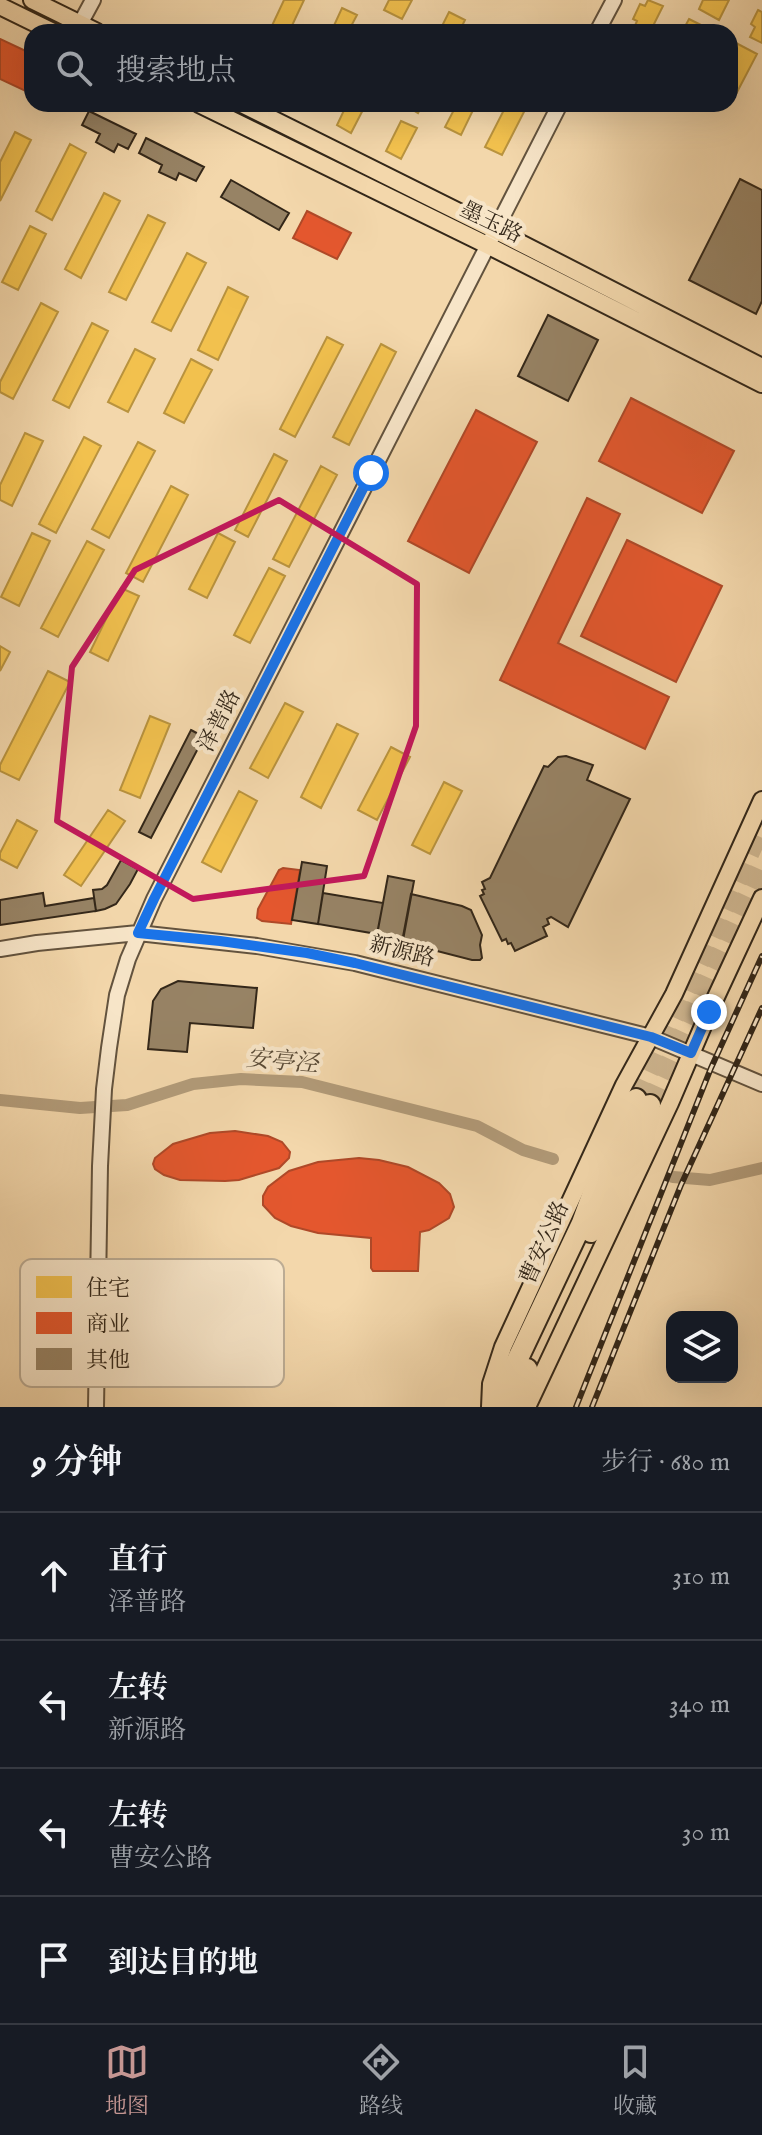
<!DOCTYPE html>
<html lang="zh">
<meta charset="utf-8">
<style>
:root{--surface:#171b24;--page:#20242c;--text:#f1f3f6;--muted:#9ea1a6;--line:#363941;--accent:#c59692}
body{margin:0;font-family:"IM FELL English","Noto Serif SC",serif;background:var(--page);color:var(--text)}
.controls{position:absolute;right:24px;bottom:24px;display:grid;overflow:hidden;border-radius:16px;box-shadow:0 8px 32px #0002}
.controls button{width:72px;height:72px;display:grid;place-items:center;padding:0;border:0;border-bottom:2px solid var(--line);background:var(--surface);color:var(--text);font:40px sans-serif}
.stop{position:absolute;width:24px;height:24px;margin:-18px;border:6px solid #1a73e8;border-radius:50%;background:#fff}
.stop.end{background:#1a73e8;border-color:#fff;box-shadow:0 2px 8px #0008}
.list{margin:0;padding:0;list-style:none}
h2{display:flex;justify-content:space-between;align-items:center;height:104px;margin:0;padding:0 32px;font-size:34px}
h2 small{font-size:26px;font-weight:400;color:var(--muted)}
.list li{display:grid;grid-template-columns:52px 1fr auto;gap:24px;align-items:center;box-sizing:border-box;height:128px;padding:0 32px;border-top:2px solid var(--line)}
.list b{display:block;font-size:30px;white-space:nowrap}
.list p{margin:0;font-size:26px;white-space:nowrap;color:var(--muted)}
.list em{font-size:26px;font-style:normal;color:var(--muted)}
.icon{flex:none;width:44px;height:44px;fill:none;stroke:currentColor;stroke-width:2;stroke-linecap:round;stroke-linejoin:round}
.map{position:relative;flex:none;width:762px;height:1407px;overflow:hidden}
.search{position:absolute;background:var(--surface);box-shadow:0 8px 32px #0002;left:24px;right:24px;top:24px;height:88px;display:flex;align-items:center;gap:20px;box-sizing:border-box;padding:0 28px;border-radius:24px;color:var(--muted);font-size:30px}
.sheet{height:616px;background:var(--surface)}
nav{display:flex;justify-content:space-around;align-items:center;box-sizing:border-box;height:112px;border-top:2px solid var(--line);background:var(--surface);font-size:22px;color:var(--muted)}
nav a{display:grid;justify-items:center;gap:4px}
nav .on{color:var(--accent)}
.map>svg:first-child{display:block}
.homes{fill:#f2c14e;stroke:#b9933e;stroke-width:2}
.shops{fill:#e4572e;stroke:#af4928;stroke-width:2}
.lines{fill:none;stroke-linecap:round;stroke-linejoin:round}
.canal{stroke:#b29b79;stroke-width:12}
.building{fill:#978365;stroke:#332719;stroke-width:2}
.highway-tunnel{stroke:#cdb48e;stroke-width:20;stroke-dasharray:20 10;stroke-linecap:butt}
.minor-casing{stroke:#63533e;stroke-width:18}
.major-casing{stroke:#332719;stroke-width:20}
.highway-casing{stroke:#332719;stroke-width:24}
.minor{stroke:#f7e5c8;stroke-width:14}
.major{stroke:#f3d7ab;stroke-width:16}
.highway{stroke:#f3d7ab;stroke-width:20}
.rail-casing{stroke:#332719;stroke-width:6}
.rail{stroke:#f7e5c8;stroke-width:3;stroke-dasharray:9;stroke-linecap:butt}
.route{stroke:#1a73e8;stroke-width:10}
.marked{fill:none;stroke:#c2185b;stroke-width:6;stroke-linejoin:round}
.labels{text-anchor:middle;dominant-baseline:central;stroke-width:8;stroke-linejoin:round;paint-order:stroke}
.street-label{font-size:22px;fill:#332719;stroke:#f7e5c8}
.water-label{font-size:24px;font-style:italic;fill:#594a36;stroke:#f7e5c8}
.key{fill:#f7e5c8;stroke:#bcac94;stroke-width:2}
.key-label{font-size:22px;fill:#332719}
</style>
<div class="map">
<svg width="762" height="1407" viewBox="0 0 762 1407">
<rect width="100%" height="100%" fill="#f3d7ab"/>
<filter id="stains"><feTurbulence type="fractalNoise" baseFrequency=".0025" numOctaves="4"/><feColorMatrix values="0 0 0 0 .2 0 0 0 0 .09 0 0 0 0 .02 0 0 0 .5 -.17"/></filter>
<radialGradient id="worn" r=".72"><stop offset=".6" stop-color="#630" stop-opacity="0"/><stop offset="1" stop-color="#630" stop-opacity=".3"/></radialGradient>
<!-- homes -->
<path class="homes" d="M 284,0 L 304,0 L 289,32 L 269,32 Z
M 389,0 L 412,0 L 402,19 L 384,10 Z
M 648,0 L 663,6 L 650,32 L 626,32 L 629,26 L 634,28 L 637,21 L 633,19 L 640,4 L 645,6 Z
M 703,0 L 729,0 L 719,20 L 699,9 Z
M 342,8 L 357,15 L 348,32 L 331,32 Z
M 758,10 L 762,12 L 762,43 L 750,37 L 755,27 L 751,24 Z
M 449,12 L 465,20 L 459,32 L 439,32 Z
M 689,19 L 709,29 L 707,32 L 682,32 Z
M 736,43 L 757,54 L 735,96 L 730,93 L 730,69 L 732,64 L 730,63 L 730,56 Z
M 347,104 L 366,104 L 351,133 L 337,125 Z
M 403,104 L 423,104 L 418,113 Z
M 457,104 L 476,104 L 461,135 L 445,127 Z
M 507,104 L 528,104 L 502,155 L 485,147 Z
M 401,121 L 417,128 L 401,159 L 386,151 Z
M 15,132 L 31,140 L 0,201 L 0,162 Z
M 70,144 L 86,153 L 52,220 L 36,211 Z
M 104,193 L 120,201 L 81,278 L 65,269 Z
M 148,215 L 165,223 L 126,300 L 109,292 Z
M 30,226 L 46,234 L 18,290 L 2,282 Z
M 187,253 L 206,263 L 171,331 L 152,322 Z
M 228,287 L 248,297 L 218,360 L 198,350 Z
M 41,303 L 58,312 L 13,399 L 0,392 L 0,382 Z
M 92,323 L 108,331 L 69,408 L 53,400 Z
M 327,337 L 343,345 L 295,437 L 280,429 Z
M 381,344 L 396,352 L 349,445 L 333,437 Z
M 135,349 L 155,359 L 128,412 L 108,402 Z
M 191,359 L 212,370 L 184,423 L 164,413 Z
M 25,433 L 43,441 L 12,506 L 0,500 L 0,485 Z
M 84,437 L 101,446 L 56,533 L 39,524 Z
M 138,442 L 155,451 L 109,538 L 92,529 Z
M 274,454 L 287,461 L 248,537 L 235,530 Z
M 321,466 L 337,475 L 289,567 L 273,559 Z
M 171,486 L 188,495 L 143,582 L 126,573 Z
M 32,533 L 50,541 L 19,606 L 1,597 Z
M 218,533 L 235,542 L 207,598 L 189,589 Z
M 87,541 L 104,550 L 58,637 L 41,628 Z
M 269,568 L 285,576 L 250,643 L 234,635 Z
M 121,588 L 139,596 L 108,661 L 90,652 Z
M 0,646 L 10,652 L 0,671 Z
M 48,671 L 70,682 L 19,780 L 0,771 L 0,765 Z
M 285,703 L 303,712 L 268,778 L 250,768 Z
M 150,716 L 170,724 L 140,798 L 120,790 Z
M 337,724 L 358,734 L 321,808 L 301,797 Z
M 391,747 L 410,757 L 377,820 L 358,810 Z
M 444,782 L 462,791 L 430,854 L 412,845 Z
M 239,791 L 257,801 L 221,872 L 202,862 Z
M 108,810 L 125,821 L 81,886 L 64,875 Z
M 17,820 L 37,831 L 17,868 L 0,859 L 0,853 Z"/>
<!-- shops -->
<path class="shops" d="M 0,39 L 32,54 L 32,94 L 0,79 Z
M 307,211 L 351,233 L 337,259 L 293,238 Z
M 631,398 L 734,451 L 702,513 L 599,461 Z
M 476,410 L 537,442 L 469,573 L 408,541 Z
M 587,498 L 620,514 L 558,643 L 669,697 L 645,749 L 500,680 Z
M 627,540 L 722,586 L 676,682 L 581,636 Z
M 283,868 L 300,870 L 291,924 L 262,921 L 257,918 L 258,909 L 279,870 Z
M 235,1131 L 268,1136 L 282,1142 L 290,1152 L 289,1158 L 279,1168 L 239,1180 L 225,1181 L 180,1180 L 164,1175 L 155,1169 L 153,1164 L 155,1158 L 173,1144 L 210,1133 Z
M 359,1158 L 379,1160 L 408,1167 L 439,1183 L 450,1194 L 454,1207 L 449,1218 L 429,1230 L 420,1232 L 418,1271 L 373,1271 L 371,1268 L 371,1238 L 318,1233 L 291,1226 L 275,1218 L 263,1205 L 263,1196 L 268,1187 L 289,1171 L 318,1162 Z"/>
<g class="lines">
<!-- canal -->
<path class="canal" d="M 0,1100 L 80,1108 L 127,1105 L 193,1084 L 241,1079 L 302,1082 L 477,1126 L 523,1150 L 553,1159
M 673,1177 L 710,1180 L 762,1168"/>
</g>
<!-- building -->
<path class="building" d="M 89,111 L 136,134 L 128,149 L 118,144 L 114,152 L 96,142 L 100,134 L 82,125 Z
M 146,138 L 204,167 L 196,181 L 179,173 L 176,180 L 159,172 L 162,165 L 139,153 Z
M 740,179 L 762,190 L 762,301 L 756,314 L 689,280 Z
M 231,180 L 289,213 L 279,230 L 221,197 Z
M 548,315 L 598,340 L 568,401 L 518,376 Z
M 191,730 L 204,737 L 151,838 L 139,832 Z
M 566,756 L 593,765 L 587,780 L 630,799 L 568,927 L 551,917 L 547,919 L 549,924 L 543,927 L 547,936 L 515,951 L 511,943 L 508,944 L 506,939 L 502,941 L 480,896 L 484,894 L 482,890 L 485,889 L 482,882 L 490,878 L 544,766 L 548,767 L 558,757 Z
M 121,860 L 138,869 L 130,884 L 116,904 L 105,909 L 96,911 L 93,890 L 102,889 L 107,885 Z
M 302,862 L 327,866 L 318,924 L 292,920 Z
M 388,876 L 414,881 L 403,940 L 377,935 Z
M 43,893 L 45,906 L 94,898 L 96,911 L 0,925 L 0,900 Z
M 323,893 L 383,903 L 377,934 L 318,924 Z
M 411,894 L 462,906 L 471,910 L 482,935 L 480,945 L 482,958 L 480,960 L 472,960 L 402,942 Z
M 178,981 L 257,988 L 253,1028 L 190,1023 L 187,1052 L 148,1049 L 153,1001 L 161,989 Z"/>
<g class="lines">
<!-- highway-tunnel -->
<path class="highway-tunnel" d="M 636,1099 L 762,826
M 650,1105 L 762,865"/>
<!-- minor casing -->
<g class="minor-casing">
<path id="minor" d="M 80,24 L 93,0
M 597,32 L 614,0
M 0,949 L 37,943 L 138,933 L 257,946 L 355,963 L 651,1037 L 762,1084
M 96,1407 L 100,1166 L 104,1089 L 109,1048 L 117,995 L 128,959 L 154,899 L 560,104"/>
</g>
<!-- major casing -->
<g class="major-casing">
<path id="major" d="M 32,0 L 97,32
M 0,6 L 53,32
M 199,104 L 487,245 L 762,384
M 242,104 L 495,230 L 762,367
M 490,1407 L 491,1384 L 503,1347 L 624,1085 L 674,994 L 762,800
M 527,1407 L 670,1103 L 709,1012 L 762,898"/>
</g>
<!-- highway casing -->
<g class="highway-casing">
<path id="highway" d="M 591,1232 L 650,1105
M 495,1407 L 582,1223 L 593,1193 L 636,1099
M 513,1407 L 518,1387 L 527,1369"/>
</g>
<!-- minor -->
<use href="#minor" class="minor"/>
<!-- major -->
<use href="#major" class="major"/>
<!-- highway -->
<use href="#highway" class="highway"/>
<!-- rail casing -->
<g class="rail-casing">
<path id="rail" d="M 576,1407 L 711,1068 L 762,956
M 592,1407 L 681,1185 L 762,1008"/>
</g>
<!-- rail -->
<use href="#rail" class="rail"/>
</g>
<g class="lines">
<!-- route -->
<path class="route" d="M 371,473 L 154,899 L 138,933 L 220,941 L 307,953 L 355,963 L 651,1037 L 691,1053 L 709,1012"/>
</g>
<!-- marked area -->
<path class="marked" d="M 279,500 L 417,584 L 416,726 L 364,876 L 193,899 L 57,821 L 72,667 L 135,570 Z"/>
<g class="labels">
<!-- street labels -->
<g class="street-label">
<text transform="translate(491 223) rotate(26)">墨玉路</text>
<text transform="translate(220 721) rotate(-63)">泽普路</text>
<text transform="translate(402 952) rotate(14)">新源路</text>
<text transform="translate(545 1243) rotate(-66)">曹安公路</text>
</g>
<!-- water labels -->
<g class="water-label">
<text transform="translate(282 1062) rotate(5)">安亭泾</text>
</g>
</g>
<!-- legend -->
<rect x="20" y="1259" width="264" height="128" rx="12" class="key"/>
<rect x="36" y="1276" width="36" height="22" fill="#f2c14e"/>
<rect x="36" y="1312" width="36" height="22" fill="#e4572e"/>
<rect x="36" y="1348" width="36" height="22" fill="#978365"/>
<g class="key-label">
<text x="86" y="1295">住宅</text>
<text x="86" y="1331">商业</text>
<text x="86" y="1367">其他</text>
</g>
<rect width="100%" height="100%" filter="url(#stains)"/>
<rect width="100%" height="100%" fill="url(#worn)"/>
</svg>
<div class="controls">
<button><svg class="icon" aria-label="layers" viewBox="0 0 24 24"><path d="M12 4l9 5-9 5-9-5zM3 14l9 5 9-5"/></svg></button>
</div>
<div class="stop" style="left:371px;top:473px"></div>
<div class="stop end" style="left:709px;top:1012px"></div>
<div class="search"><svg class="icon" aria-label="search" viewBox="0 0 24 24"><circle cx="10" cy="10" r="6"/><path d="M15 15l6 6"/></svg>搜索地点</div>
</div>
<section class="sheet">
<h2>9 分钟<small>步行 · 680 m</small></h2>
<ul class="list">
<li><svg class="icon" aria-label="ahead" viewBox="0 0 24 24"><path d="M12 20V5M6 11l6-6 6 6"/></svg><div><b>直行</b><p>泽普路</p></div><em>310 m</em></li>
<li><svg class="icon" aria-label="left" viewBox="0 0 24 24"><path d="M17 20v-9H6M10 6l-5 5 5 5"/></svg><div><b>左转</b><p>新源路</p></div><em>340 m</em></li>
<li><svg class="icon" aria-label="left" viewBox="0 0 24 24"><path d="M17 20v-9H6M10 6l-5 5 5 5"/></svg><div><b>左转</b><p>曹安公路</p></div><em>30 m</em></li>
<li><svg class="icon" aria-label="arrive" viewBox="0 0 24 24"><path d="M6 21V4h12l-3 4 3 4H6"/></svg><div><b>到达目的地</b></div></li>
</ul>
</section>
<nav>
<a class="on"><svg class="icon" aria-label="map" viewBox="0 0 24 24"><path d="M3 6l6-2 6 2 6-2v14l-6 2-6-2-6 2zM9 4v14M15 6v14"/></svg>地图</a>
<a><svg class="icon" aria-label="directions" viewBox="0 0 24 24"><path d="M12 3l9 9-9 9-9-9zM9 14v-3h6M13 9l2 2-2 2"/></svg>路线</a>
<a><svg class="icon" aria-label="saved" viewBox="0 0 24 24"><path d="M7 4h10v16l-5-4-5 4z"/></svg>收藏</a>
</nav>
